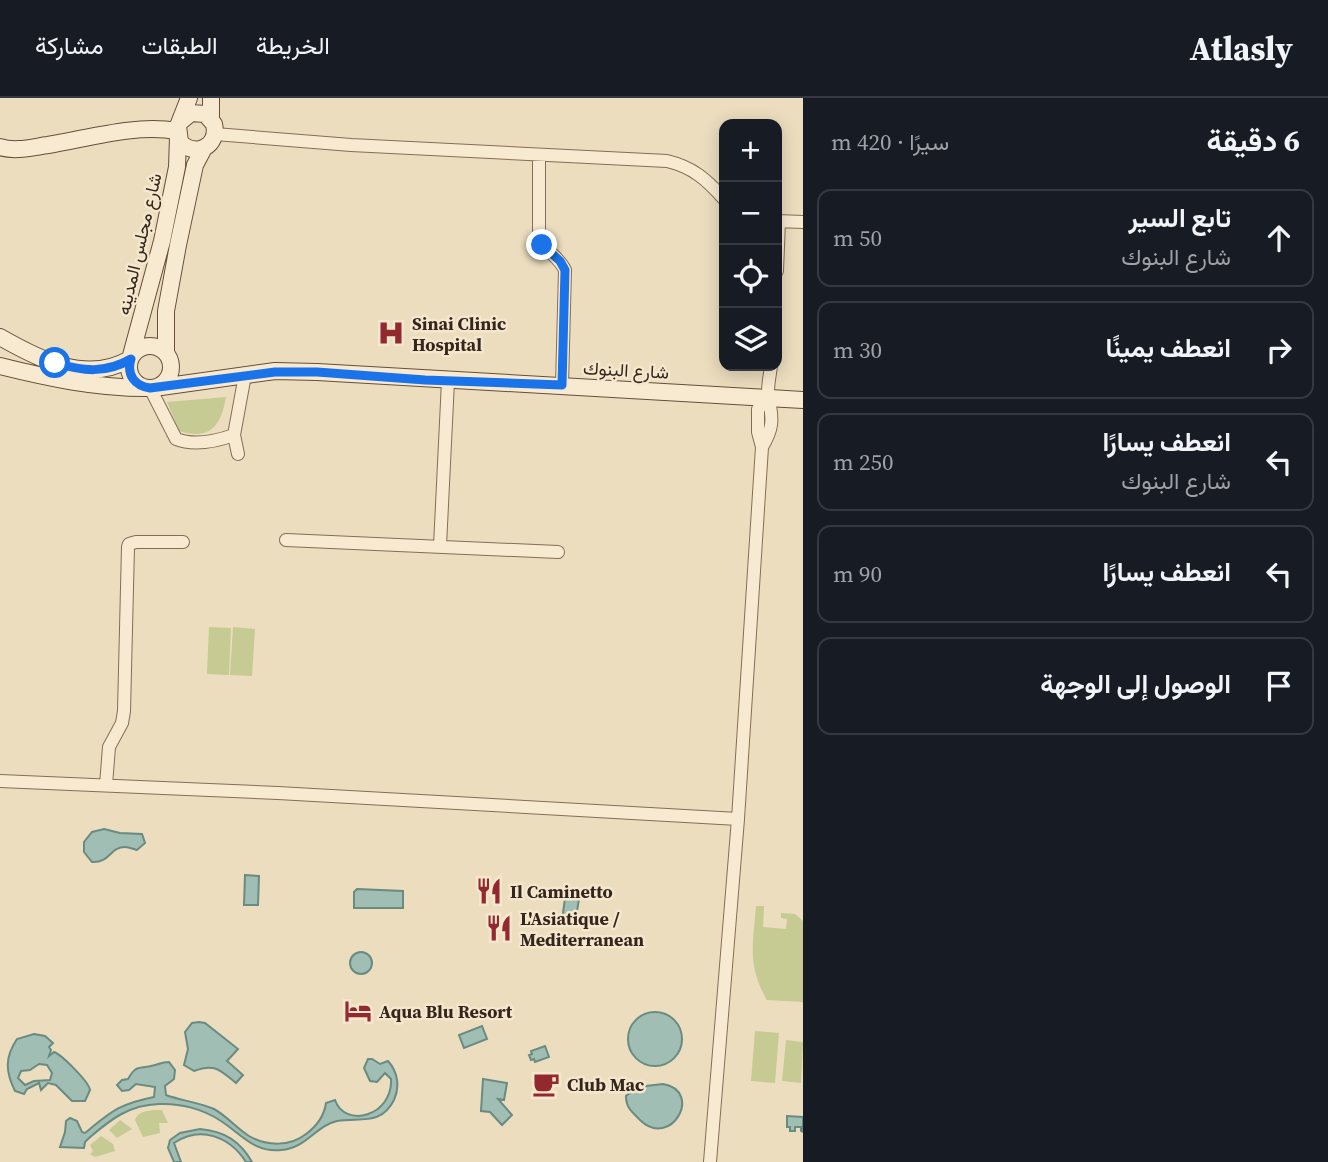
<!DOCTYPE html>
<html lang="ar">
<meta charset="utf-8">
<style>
:root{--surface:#171b24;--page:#20242c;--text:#f1f3f6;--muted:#9ea1a6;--line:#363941}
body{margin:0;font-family:"Source Serif 4",Vazirmatn,serif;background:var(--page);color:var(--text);direction:rtl}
.controls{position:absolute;right:21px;top:21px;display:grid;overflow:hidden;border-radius:14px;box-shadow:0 4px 18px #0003}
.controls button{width:63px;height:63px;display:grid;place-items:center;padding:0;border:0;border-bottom:2px solid var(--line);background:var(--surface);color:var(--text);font:35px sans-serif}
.stop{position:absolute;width:21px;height:21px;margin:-16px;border:5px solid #1a73e8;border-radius:50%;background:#fff}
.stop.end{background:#1a73e8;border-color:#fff;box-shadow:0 2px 7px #0008}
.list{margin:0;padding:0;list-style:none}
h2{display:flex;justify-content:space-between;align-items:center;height:91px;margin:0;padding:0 28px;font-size:30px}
h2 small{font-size:23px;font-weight:400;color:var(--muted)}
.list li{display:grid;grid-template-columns:46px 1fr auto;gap:21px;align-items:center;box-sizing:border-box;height:98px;margin:0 14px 14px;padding:0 14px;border:2px solid var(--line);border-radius:14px}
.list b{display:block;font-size:26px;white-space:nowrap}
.list p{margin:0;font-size:23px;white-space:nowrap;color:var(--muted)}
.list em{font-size:23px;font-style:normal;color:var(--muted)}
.icon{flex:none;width:38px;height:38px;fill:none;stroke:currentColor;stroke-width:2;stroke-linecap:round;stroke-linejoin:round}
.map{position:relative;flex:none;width:803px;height:1064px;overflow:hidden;direction:ltr}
header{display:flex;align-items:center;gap:42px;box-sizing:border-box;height:98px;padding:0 35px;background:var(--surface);border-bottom:2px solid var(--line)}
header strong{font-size:33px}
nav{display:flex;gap:38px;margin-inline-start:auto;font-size:24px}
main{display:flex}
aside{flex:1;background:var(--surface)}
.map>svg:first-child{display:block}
.green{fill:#c6ca93}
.water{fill:#a1beb4;stroke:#698b81;stroke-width:2;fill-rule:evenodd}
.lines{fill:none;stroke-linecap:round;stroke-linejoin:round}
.street-casing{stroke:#846d57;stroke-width:14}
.secondary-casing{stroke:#664e3b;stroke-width:18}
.street{stroke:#f8ead1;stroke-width:12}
.secondary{stroke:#f8ead1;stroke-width:16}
.route{stroke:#1a73e8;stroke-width:9}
.labels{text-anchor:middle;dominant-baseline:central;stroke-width:5;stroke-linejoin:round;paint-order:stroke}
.street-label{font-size:18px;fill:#34261c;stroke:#f4e7cd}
.poi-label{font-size:18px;font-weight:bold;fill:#34261c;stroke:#f4e7cd;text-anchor:start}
</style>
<header>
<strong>Atlasly</strong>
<nav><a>الخريطة</a><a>الطبقات</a><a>مشاركة</a></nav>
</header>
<main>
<aside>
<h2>6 دقيقة<small>سيرًا · 420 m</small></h2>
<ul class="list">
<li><svg class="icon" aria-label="ahead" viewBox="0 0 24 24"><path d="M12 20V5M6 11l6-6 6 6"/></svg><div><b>تابع السير</b><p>شارع البنوك</p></div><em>50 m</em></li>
<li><svg class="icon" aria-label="right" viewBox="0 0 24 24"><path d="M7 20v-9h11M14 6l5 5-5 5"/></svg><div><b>انعطف يمينًا</b></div><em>30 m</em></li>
<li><svg class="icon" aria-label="left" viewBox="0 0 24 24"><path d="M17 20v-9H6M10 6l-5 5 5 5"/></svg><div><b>انعطف يسارًا</b><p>شارع البنوك</p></div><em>250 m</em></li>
<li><svg class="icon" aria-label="left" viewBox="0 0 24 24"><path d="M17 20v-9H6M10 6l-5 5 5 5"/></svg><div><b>انعطف يسارًا</b></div><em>90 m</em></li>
<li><svg class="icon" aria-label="arrive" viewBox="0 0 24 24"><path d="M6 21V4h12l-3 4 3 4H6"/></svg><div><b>الوصول إلى الوجهة</b></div></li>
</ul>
</aside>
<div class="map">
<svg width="803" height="1064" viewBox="0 0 803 1064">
<rect width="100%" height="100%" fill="#ecddbe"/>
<!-- green -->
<path class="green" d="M 226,299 C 221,327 211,343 179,333 L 167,304 Z
M 209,529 L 231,530 L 229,577 L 207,576 Z
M 233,529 L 255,531 L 252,578 L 230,577 Z
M 756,808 L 764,808 L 763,829 L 786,831 L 787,821 L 781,820 L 781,815 L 795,816 L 803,823 L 803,904 L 767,902 C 747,867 753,847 756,808 Z
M 755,933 L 779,935 L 775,985 L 751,983 Z
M 786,942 L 803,944 L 801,985 L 782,983 Z
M 155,1012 L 162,1012 L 168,1025 L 159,1025 L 160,1035 L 143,1039 L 135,1022 C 138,1013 147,1013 155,1012 Z
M 120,1022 L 132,1031 L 117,1040 L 109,1032 Z
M 101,1038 L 113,1046 L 115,1053 L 95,1059 L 90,1056 L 93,1053 L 90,1047 Z"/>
<!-- water -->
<path class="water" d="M 104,731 L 120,735 L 142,736 L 145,745 L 137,752 C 133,751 129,749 125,749 C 110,749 110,765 92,764 L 84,754 L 84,744 L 92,734 Z
M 245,777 L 259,778 L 258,807 L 244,807 Z
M 357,791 L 403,793 L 403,810 L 354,810 L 354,794 Z
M 566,793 L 580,795 L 575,825 L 562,822 Z
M350 865a11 11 0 1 1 22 0a11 11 0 1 1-22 0Z
M628 941a27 27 0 1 1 54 0a27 27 0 1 1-54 0Z
M 199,924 L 205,925 L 238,951 L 227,963 L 243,977 L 236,985 C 220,972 215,965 194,973 L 184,967 L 188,951 L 185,934 L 192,925 Z
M 482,928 L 487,941 L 464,950 L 459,937 Z
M 34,936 L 45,938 L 53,945 L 49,949 L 51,952 L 49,958 L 54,954 C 62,957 89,984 90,992 L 85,1003 L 72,1003 L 56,987 L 48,985 L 41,992 L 39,985 L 27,991 L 24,996 L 15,993 C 5,973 5,959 17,941 ZM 39,966 L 47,967 L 52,975 L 50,982 L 34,983 L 25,987 L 18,980 L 21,973 L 30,972 Z
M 545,948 L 549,959 L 535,964 L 534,961 L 531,962 L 529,957 L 532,956 L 531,953 Z
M 368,961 L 372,961 L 380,966 L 388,963 C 398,974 400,989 394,1002 C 381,1028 360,1019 337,1023 C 315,1028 307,1050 281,1052 C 254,1055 241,1036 221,1023 C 203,1011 180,1005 159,1006 C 129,1007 111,1021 89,1040 L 85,1044 L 84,1050 L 60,1049 L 65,1034 L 66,1023 L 70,1020 L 77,1023 L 82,1034 L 85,1035 C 112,1013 119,1006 154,999 L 155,989 L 136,986 L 129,992 L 122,993 L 117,987 L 122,982 L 128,981 C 136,967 138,971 151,968 C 158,967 161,964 169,964 L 175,972 L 174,981 L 165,988 L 166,997 C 182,1003 198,1004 214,1011 C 227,1018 236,1030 249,1038 C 266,1048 290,1049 306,1036 C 317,1028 324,1019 326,1005 L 335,1002 C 345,1031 393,1018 391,981 L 385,975 L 377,984 L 370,983 L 364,970 Z
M 483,981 L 507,985 L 504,1002 L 498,1001 L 512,1017 L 502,1027 L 490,1014 L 481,1013 Z
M 663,986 C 704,993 671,1052 640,1022 C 632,1014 626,1010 626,998 L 637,989 Z
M 787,1018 L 803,1019 L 803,1034 L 801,1033 L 801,1029 L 795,1029 L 795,1033 L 790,1033 L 790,1029 L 787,1029 Z
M 200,1031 C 224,1033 240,1043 252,1064 L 246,1064 C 230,1039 201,1027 174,1045 L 181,1064 L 174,1064 L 168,1050 L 170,1042 L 180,1035 Z"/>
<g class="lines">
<!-- street casing -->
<g class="street-casing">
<path id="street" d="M 215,36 L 351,47 L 667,63 C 693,69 707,82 724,101
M 539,57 L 539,139 C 545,153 559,159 565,172 L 562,287
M 777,123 L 803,124
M 777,173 L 779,123
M 150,290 L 176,341 C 194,348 217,343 234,337 L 238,356
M 234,337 L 245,277
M 762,349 C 773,331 773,322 769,302 C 766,292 770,278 771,268
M 286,442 L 558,454
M 440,448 L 448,283
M 0,683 L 278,695 L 738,721
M 106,687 L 109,649 L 122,625 L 124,613 L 128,449 L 129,446 L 136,444 L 183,444
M 710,1064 L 738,721 L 762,349 L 758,334 L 758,311 L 768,300"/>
</g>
<!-- secondary casing -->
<g class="secondary-casing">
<path id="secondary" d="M 211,21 L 211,0
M 180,24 L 191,15 L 205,16 L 214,26 C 219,48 196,60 180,44 L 178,28 L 189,0
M 0,49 C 15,54 33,49 48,47 C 90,40 135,26 177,33
M 0,239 C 40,262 87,286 130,261 L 162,143 L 177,69 L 178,39
M129 269a21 21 0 1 1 42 0a21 21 0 1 1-42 0Z
M 166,255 L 166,213 L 178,147 L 195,67 L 204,50
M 0,268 C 48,280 96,290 146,290
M 154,290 L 275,273 L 317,274 L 803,302"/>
</g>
<!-- street -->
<use href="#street" class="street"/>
<!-- secondary -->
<use href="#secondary" class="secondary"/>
</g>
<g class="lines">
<!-- route -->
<path class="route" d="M 55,265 C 83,273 105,276 131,261 C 126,277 135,288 150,290 L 275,274 L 317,274 L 425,282 L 562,287 L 565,172 L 560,163 L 542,147"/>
</g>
<!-- icons -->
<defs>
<g id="hospital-bare" transform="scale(2.1)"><path d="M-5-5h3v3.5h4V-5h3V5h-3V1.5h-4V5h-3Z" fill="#92292e" stroke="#f4e7cd" stroke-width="2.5" paint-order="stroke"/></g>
<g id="restaurant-bare" transform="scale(2.1)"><path d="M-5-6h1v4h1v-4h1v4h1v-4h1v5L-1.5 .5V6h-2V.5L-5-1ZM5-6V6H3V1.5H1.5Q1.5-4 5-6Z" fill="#92292e" stroke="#f4e7cd" stroke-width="2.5" paint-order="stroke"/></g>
<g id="hotel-bare" transform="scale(2.1)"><path d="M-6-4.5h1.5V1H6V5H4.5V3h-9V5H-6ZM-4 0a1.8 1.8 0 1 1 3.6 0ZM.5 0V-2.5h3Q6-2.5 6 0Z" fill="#92292e" stroke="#f4e7cd" stroke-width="2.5" paint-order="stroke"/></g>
<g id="cafe-bare" transform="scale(2.1)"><path d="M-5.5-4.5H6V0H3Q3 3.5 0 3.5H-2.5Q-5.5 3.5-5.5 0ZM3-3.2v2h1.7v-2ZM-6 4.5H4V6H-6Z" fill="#92292e" stroke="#f4e7cd" stroke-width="2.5" paint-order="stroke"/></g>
</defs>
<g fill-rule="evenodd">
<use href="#hospital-bare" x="391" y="235"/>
<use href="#restaurant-bare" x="489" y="793"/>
<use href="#restaurant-bare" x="499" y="830"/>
<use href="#hotel-bare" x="358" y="913"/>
<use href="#cafe-bare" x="546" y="986"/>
</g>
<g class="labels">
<!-- street labels -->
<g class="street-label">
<text transform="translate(139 146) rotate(-77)">شارع مجلس المدينه</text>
<text transform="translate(626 272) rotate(3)">شارع البنوك</text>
</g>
<!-- poi labels -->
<g class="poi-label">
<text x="412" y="225">Sinai Clinic<tspan x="412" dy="21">Hospital</tspan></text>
<text x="510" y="793">Il Caminetto</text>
<text x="520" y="820">L'Asiatique /<tspan x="520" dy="21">Mediterranean</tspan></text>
<text x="379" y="913">Aqua Blu Resort</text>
<text x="567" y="986">Club Mac</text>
</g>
</g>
</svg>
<div class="controls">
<button>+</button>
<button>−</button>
<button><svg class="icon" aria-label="locate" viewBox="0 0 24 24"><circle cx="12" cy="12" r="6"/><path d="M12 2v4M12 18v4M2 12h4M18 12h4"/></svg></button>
<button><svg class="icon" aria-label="layers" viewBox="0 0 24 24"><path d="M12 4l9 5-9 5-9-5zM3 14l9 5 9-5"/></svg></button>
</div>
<div class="stop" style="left:55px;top:265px"></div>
<div class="stop end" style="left:542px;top:147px"></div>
</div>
</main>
